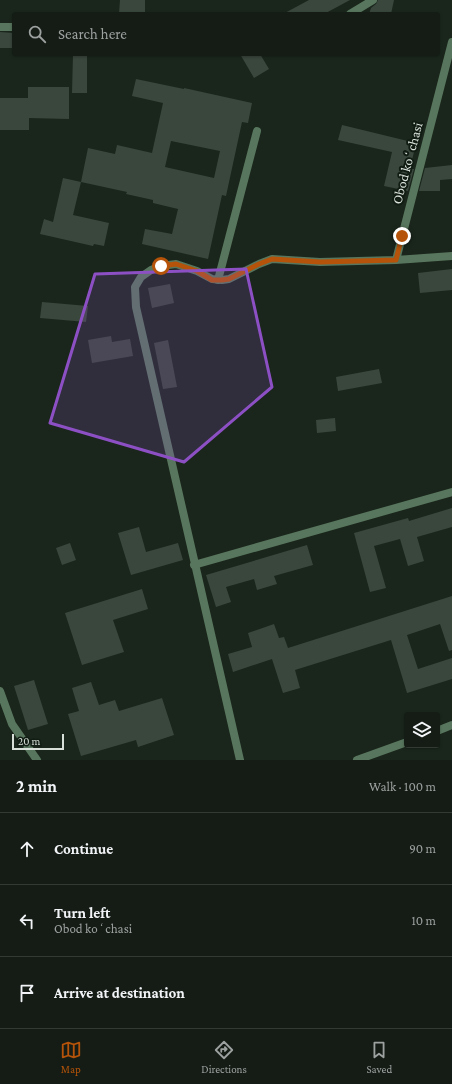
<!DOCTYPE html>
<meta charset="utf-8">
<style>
:root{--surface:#141c15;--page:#1d251e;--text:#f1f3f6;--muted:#9da1a0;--line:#333a34;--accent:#b45309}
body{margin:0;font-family:"Crimson Pro",serif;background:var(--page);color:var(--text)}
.controls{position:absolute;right:12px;bottom:12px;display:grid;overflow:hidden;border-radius:4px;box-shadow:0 1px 3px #0004}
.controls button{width:36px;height:36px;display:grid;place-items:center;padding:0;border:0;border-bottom:1px solid var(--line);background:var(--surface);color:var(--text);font:20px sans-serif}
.scale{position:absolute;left:12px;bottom:10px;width:52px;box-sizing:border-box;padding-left:4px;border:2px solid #d7dfd8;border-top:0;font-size:11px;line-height:14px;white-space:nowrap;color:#d7dfd8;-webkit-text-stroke:3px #111c13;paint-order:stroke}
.stop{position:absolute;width:12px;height:12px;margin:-9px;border:3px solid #b45309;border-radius:50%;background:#fff}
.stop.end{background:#b45309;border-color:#fff;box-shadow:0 1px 4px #0008}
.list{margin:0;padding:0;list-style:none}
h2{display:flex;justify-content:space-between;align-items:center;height:52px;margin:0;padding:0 16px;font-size:17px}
h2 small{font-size:13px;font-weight:400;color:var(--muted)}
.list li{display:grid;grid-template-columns:26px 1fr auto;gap:12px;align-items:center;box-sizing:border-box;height:72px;padding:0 16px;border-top:1px solid var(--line)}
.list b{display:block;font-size:15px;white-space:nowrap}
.list p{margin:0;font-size:13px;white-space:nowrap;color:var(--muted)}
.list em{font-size:13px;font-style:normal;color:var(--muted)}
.icon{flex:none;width:22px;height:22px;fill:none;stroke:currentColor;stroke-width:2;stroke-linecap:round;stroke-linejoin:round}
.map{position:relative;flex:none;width:452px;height:760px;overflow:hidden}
.search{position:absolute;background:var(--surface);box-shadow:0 1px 3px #0004;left:12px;right:12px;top:12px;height:44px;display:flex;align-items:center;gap:10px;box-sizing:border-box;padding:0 14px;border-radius:4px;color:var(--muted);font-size:15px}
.sheet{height:268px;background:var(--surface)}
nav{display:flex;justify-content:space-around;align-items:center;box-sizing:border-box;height:56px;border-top:1px solid var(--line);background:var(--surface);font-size:11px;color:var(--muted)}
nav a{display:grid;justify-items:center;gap:2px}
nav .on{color:var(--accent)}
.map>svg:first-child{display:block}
.building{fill:#3a473d;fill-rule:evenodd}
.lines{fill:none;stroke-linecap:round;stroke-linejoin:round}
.service{stroke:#58765d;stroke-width:8}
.minor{stroke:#58765d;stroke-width:8}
.route{stroke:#b45309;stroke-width:5}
.marked{fill:#8d50c4;fill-opacity:0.2;stroke:#8d50c4;stroke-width:3;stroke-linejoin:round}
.labels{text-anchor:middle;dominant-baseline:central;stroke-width:4;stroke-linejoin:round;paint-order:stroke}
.street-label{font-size:14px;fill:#d7dfd8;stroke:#111c13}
</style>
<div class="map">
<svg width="452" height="760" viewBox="0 0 452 760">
<rect width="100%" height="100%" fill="#1a261c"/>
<!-- building -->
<path class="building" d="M 120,0 L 145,0 L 145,14 L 119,14 Z
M 309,0 L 350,0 L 324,14 L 283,14 Z
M 378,0 L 394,0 L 391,14 L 369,14 L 371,8 L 376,4 Z
M 0,32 L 14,33 L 14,48 L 0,48 Z
M 73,54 L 87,54 L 87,93 L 72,93 Z
M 240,54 L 260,54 L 269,69 L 254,78 Z
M 136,79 L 184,89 L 184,88 L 252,103 L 248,123 L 242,122 L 226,196 L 222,195 L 208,259 L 142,244 L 145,229 L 172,234 L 178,209 L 153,203 L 153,200 L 126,194 L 127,192 L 81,182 L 88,148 L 115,154 L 117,145 L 152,153 L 163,103 L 132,96 ZM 171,141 L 220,151 L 214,178 L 165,167 Z
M 28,87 L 69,87 L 69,119 L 29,118 L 29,130 L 0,130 L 0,98 L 28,98 Z
M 342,125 L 416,143 L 410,169 L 414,169 L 408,191 L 384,186 L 392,152 L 338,140 Z
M 452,165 L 452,179 L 440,180 L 440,191 L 419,191 L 425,168 Z
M 63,178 L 81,182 L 73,215 L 109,223 L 104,246 L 94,244 L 93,246 L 40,234 L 44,219 L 53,222 Z
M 452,269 L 452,290 L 420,293 L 418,273 Z
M 170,284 L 174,303 L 152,308 L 148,288 Z
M 42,302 L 88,306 L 86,322 L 40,318 Z
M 111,336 L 112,342 L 130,339 L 133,356 L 92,363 L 88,340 Z
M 168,340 L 177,387 L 163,389 L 154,343 Z
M 379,369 L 382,383 L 338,391 L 336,377 Z
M 335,418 L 336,431 L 317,433 L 316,420 Z
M 452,508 L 452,527 L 417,537 L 424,561 L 408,566 L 400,539 L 374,546 L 386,588 L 370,592 L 354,533 L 408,518 L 409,521 Z
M 139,527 L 146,552 L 178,543 L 183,560 L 131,575 L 118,533 Z
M 70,543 L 76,560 L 62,565 L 56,548 Z
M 307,545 L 313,565 L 274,576 L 277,584 L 257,590 L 254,579 L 226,587 L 231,602 L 216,607 L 206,575 Z
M 142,589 L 148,609 L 113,620 L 124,652 L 82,665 L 65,613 Z
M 452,596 L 452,650 L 449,651 L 440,624 L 407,635 L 418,669 L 452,658 L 452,679 L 407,693 L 391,640 L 295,670 L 300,688 L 283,693 L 272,659 L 233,672 L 228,654 L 252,647 L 248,633 L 274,624 L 279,638 L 284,637 L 288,648 Z
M 34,680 L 48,724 L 28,730 L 14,686 Z
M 91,682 L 99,705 L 115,700 L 119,711 L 162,698 L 174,735 L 138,747 L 136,740 L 81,756 L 68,714 L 79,711 L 72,688 Z"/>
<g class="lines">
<!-- service -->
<path class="service" d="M 350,14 L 373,0
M 218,280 L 257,131
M 0,691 L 12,724 L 37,760"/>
<!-- minor -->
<path class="minor" d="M 0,27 L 14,27
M 452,42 L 396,260 L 452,256
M 194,565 L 452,492
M 437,731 L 452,725
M 240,760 L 136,307 L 135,287 L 141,277 L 151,270 L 161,266 L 176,264 L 197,271 L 212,279 L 222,280 L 229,279 L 259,264 L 272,259 L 320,262 L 396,260
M 357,760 L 407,742"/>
</g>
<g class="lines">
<!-- route -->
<path class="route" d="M 161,266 L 176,264 L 197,271 L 212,280 L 222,280 L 229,279 L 259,264 L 272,259 L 320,262 L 396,260 L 402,236"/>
</g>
<!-- marked area -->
<path class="marked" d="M 246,269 L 272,387 L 184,462 L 50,423 L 95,274 Z"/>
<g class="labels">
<!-- street labels -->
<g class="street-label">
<text transform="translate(407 163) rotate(-75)">Obod koʻchasi</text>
</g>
</g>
</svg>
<div class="controls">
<button><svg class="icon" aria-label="layers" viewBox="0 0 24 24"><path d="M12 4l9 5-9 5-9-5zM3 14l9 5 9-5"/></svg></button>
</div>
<div class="scale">20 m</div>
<div class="stop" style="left:161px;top:266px"></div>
<div class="stop end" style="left:402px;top:236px"></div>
<div class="search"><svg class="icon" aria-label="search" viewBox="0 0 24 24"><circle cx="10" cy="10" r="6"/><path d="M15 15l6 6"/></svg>Search here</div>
</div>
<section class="sheet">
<h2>2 min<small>Walk · 100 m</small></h2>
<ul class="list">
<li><svg class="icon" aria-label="ahead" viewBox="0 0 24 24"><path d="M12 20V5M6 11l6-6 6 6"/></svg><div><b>Continue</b></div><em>90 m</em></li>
<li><svg class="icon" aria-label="left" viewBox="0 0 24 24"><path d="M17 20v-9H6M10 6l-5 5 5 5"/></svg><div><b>Turn left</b><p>Obod koʻchasi</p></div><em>10 m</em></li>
<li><svg class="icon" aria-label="arrive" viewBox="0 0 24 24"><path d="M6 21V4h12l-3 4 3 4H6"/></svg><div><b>Arrive at destination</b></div></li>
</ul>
</section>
<nav>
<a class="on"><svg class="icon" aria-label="map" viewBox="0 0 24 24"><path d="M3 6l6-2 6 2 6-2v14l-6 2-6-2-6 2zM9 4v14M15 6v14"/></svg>Map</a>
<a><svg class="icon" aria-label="directions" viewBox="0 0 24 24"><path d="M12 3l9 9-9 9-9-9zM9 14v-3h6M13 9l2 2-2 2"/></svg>Directions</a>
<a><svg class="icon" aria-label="saved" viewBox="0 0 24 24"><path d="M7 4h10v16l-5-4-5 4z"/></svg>Saved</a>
</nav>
